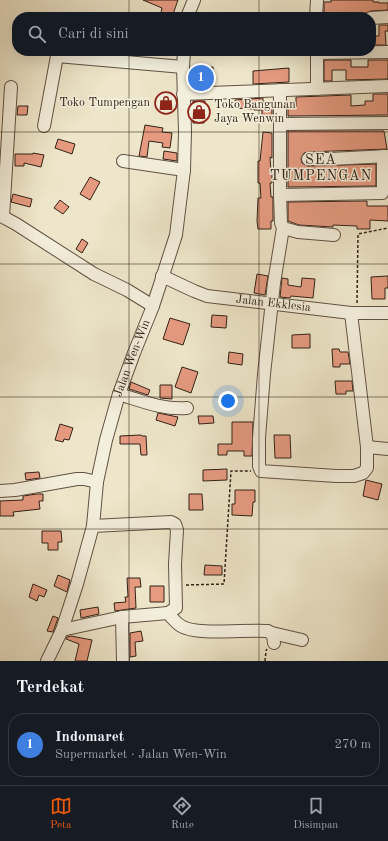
<!DOCTYPE html>
<html lang="id">
<meta charset="utf-8">
<style>
:root{--surface:#171b24;--page:#20242c;--text:#f1f3f6;--muted:#9ea1a6;--line:#363941;--accent:#ea580c}
body{margin:0;font-family:"Old Standard TT",serif;background:var(--page);color:var(--text)}
.you{position:absolute;left:228px;top:401px;width:14px;height:14px;margin:-10px;border:3px solid #fff;border-radius:50%;background:#1a73e8;box-shadow:0 0 0 6px #1a73e833}
.badge{display:grid;place-items:center;width:26px;height:26px;border-radius:50%;background:var(--accent);color:#fff;font-size:13px;font-weight:700}
.pin{position:absolute;translate:-50% -50%;border:2px solid #fff;box-shadow:0 1px 4px #0006}
.list{margin:0;padding:0;list-style:none}
h2{display:flex;justify-content:space-between;align-items:center;height:52px;margin:0;padding:0 16px;font-size:17px}
h2 small{font-size:13px;font-weight:400;color:var(--muted)}
.list li{display:grid;grid-template-columns:26px 1fr auto;gap:12px;align-items:center;box-sizing:border-box;height:64px;margin:0 8px 8px;padding:0 8px;border:1px solid var(--line);border-radius:16px}
.list b{display:block;font-size:15px;white-space:nowrap}
.list p{margin:0;font-size:13px;white-space:nowrap;color:var(--muted)}
.list em{font-size:13px;font-style:normal;color:var(--muted)}
.icon{flex:none;width:22px;height:22px;fill:none;stroke:currentColor;stroke-width:2;stroke-linecap:round;stroke-linejoin:round}
.map{position:relative;flex:none;width:388px;height:661px;overflow:hidden}
.search{position:absolute;background:var(--surface);box-shadow:0 4px 16px #0002;left:12px;right:12px;top:12px;height:44px;display:flex;align-items:center;gap:10px;box-sizing:border-box;padding:0 14px;border-radius:16px;color:var(--muted);font-size:15px}
.sheet{height:124px;background:var(--surface)}
nav{display:flex;justify-content:space-around;align-items:center;box-sizing:border-box;height:56px;border-top:1px solid var(--line);background:var(--surface);font-size:11px;color:var(--muted)}
nav a{display:grid;justify-items:center;gap:2px}
nav .on{color:var(--accent)}
.map>svg:first-child{display:block}
.building{fill:#e69b81;stroke:#322117}
.lines{fill:none;stroke-linecap:round;stroke-linejoin:round}
.minor-casing{stroke:#615244;stroke-width:14}
.path{stroke:#322117;stroke-width:1.5;stroke-dasharray:3 2;stroke-linecap:butt}
.minor{stroke:#f4efdd;stroke-width:12}
.grid{fill:none;stroke:#322117;stroke-width:1;stroke-opacity:0.55}
.labels{text-anchor:middle;dominant-baseline:central;stroke-width:3;stroke-linejoin:round;paint-order:stroke}
.poi-label{font-size:12px;fill:#322117;stroke:#f4efdd;text-anchor:end}
.street-label{font-size:12px;fill:#322117;stroke:#f4efdd}
.quarter-label{font-size:14px;letter-spacing:1px;fill:#322117;stroke:#f4efdd}
</style>
<div class="map">
<svg width="388" height="661" viewBox="0 0 388 661">
<rect width="100%" height="100%" fill="#eee6ca"/>
<filter id="stains"><feTurbulence type="fractalNoise" baseFrequency=".005" numOctaves="4"/><feColorMatrix values="0 0 0 0 .2 0 0 0 0 .09 0 0 0 0 .02 0 0 0 .5 -.17"/></filter>
<radialGradient id="worn" r=".72"><stop offset=".6" stop-color="#630" stop-opacity="0"/><stop offset="1" stop-color="#630" stop-opacity=".3"/></radialGradient>
<!-- building -->
<path class="building" d="M 143,0 L 178,0 L 172,17 L 160,17 L 162,8 Z
M 331,0 L 373,0 L 373,2 L 379,2 L 379,3 L 388,3 L 388,10 L 371,11 L 366,13 L 324,15 L 324,2 L 331,2 Z
M 379,25 L 388,25 L 388,31 L 385,31 L 386,45 L 371,45 L 371,36 L 379,36 Z
M 324,60 L 351,60 L 351,67 L 368,67 L 368,60 L 388,60 L 388,79 L 346,80 L 346,70 L 332,70 L 332,81 L 324,81 Z
M 213,67 L 213,85 L 191,86 L 191,68 Z
M 289,68 L 289,82 L 253,84 L 253,71 Z
M 373,94 L 388,94 L 388,115 L 288,116 L 288,107 L 296,107 L 296,97 L 351,95 L 351,106 L 365,105 L 365,101 L 373,101 Z
M 263,98 L 263,102 L 272,102 L 272,118 L 262,118 L 262,110 L 254,110 L 254,109 L 235,108 L 235,100 Z
M 160,100 L 172,100 L 173,108 L 160,109 Z
M 193,101 L 205,101 L 204,123 L 193,123 Z
M 18,106 L 28,106 L 27,115 L 17,115 Z
M 145,125 L 163,128 L 162,132 L 172,133 L 170,148 L 162,147 L 163,143 L 149,141 L 147,157 L 139,156 Z
M 288,131 L 384,131 L 387,149 L 308,152 L 304,153 L 301,159 L 302,163 L 308,166 L 376,164 L 376,186 L 288,187 Z
M 263,132 L 272,133 L 272,158 L 270,157 L 271,173 L 272,173 L 272,183 L 270,183 L 271,197 L 273,197 L 273,221 L 271,221 L 271,229 L 258,229 L 257,221 L 258,198 L 261,198 L 260,183 L 258,183 L 258,161 L 260,161 Z
M 58,139 L 75,144 L 72,154 L 55,148 Z
M 164,151 L 177,153 L 177,161 L 163,159 Z
M 33,153 L 44,155 L 41,167 L 24,163 L 24,166 L 15,166 L 15,154 L 33,154 Z
M 90,177 L 100,182 L 90,200 L 80,194 Z
M 13,194 L 32,199 L 30,207 L 11,202 Z
M 60,200 L 69,207 L 63,214 L 54,208 Z
M 367,201 L 367,206 L 388,206 L 388,221 L 370,220 L 370,229 L 357,229 L 357,226 L 333,225 L 333,227 L 299,225 L 288,221 L 288,202 Z
M 82,239 L 88,243 L 82,253 L 76,249 Z
M 257,274 L 268,276 L 265,295 L 254,293 Z
M 388,276 L 388,288 L 385,288 L 385,299 L 372,299 L 371,277 Z
M 282,278 L 288,279 L 288,285 L 301,287 L 302,278 L 315,279 L 313,298 L 291,296 L 290,298 L 280,297 Z
M 212,315 L 227,316 L 226,328 L 211,327 Z
M 170,318 L 190,324 L 183,345 L 163,339 Z
M 310,334 L 310,348 L 292,348 L 292,335 Z
M 332,349 L 339,349 L 340,352 L 348,352 L 350,364 L 340,364 L 340,367 L 333,367 Z
M 229,352 L 243,354 L 242,365 L 228,363 Z
M 182,367 L 198,372 L 191,393 L 175,387 Z
M 335,381 L 352,381 L 353,391 L 346,391 L 346,394 L 336,394 Z
M 131,382 L 150,390 L 148,395 L 129,389 Z
M 160,385 L 172,385 L 172,399 L 160,398 Z
M 158,413 L 178,417 L 175,426 L 156,420 Z
M 198,416 L 213,416 L 214,423 L 199,424 Z
M 232,422 L 253,422 L 252,456 L 244,456 L 244,451 L 227,451 L 227,455 L 218,455 L 218,444 L 232,444 Z
M 60,424 L 73,428 L 69,440 L 64,439 L 63,442 L 55,440 Z
M 141,435 L 142,436 L 146,436 L 147,455 L 141,455 L 140,444 L 120,444 L 120,436 Z
M 274,435 L 290,435 L 291,458 L 275,458 Z
M 227,469 L 227,480 L 203,481 L 203,470 Z
M 39,472 L 40,478 L 26,480 L 25,473 Z
M 366,480 L 382,484 L 378,500 L 363,496 Z
M 235,490 L 255,490 L 255,502 L 253,502 L 252,516 L 232,515 L 232,504 L 235,504 Z
M 37,494 L 43,494 L 43,501 L 39,501 L 40,509 L 13,512 L 14,516 L 0,516 L 0,501 L 23,500 L 23,496 Z
M 189,494 L 202,494 L 203,510 L 189,510 Z
M 42,531 L 61,531 L 62,542 L 58,542 L 58,550 L 48,550 L 48,543 L 42,543 Z
M 205,565 L 222,566 L 222,575 L 204,575 Z
M 58,575 L 70,580 L 67,592 L 54,586 Z
M 127,578 L 140,578 L 141,587 L 135,587 L 136,608 L 115,611 L 114,603 L 126,602 L 125,597 L 128,597 Z
M 33,584 L 47,590 L 44,597 L 39,595 L 37,601 L 29,597 Z
M 150,586 L 164,586 L 164,602 L 150,602 Z
M 98,607 L 99,614 L 81,618 L 80,610 Z
M 53,616 L 58,618 L 53,632 L 47,631 Z
M 141,631 L 143,641 L 135,642 L 136,656 L 130,657 L 130,633 Z
M 71,636 L 92,640 L 87,661 L 75,661 L 79,644 L 66,639 L 67,637 Z"/>
<g class="lines">
<!-- minor casing -->
<g class="minor-casing">
<g id="minor">
<path d="M 187,17 L 194,0"/>
<path d="M 316,17 L 317,0"/>
<path d="M 371,18 L 388,17"/>
<path d="M 11,87 L 3,217 L 16,224 L 94,274 L 127,290 L 153,306"/>
<path d="M 317,89 L 317,53 L 388,52"/>
<path d="M 280,90 L 280,124"/>
<path d="M 183,94 L 388,86"/>
<path d="M 44,126 L 57,56 L 183,67"/>
<path d="M 383,156 L 383,190 L 382,193 L 280,195 L 280,124 L 388,123"/>
<path d="M 308,159 L 330,159 L 388,156"/>
<path d="M 123,161 L 184,170"/>
<path d="M 280,195 L 281,223 L 283,228 L 298,232 L 334,235"/>
<path d="M 283,228 L 274,283 L 264,374 L 259,438 L 259,466 L 261,471 L 336,476 L 354,476 L 363,473 L 367,468 L 367,447 L 351,313"/>
<path id="s1" d="M 162,276 L 194,291 L 207,296 L 351,313 L 388,313"/>
<path d="M 119,394 C 142,401 163,410 187,408"/>
<path d="M 367,447 L 388,449"/>
<path d="M 0,491 L 15,490 L 77,479 L 84,479 L 97,482"/>
<path d="M 168,613 C 172,618 176,623 181,626 C 196,636 248,629 268,631 L 273,635 L 274,643"/>
<path d="M 122,617 L 123,661"/>
<path d="M 62,630 L 122,617 L 168,613 L 176,608 L 175,564 L 177,530 L 175,524 L 171,522 L 93,526"/>
<path d="M 272,633 L 302,640"/>
<path id="s2" d="M 47,661 L 62,630 L 77,584 L 93,526 L 97,482 L 106,440 L 119,394 L 134,353 L 153,306 L 176,235 L 184,170 L 185,131 L 183,67 L 184,51"/>
</g>
</g>
<!-- path -->
<path class="path" d="M 357,303 L 358,234 L 388,228
M 186,585 L 224,584 L 231,471 L 251,471
M 265,661 L 266,651 L 267,649"/>
<!-- minor -->
<use href="#minor" class="minor"/>
</g>
<!-- grid -->
<path class="grid" d="M 129,0 L 129,17M 259,0 L 259,17M 129,51 L 129,661M 259,51 L 259,661M 0,132 L 388,132M 0,264 L 388,264M 0,397 L 388,397M 0,529 L 388,529"/>
<!-- icons -->
<defs>
<g id="shop-ring" transform="scale(1.15)"><circle r="9.5" fill="#f4efdd" stroke="#8f2418" stroke-width="1.5"/><path d="M-5-2.5h2.3a2.7 3.5 0 0 1 5.4 0H5L5.5 6h-11ZM-1.5-2.5h3a1.5 2.3 0 0 0-3 0Z" fill="#8f2418"/></g>
</defs>
<g fill-rule="evenodd">
<use href="#shop-ring" x="166" y="103"/>
<use href="#shop-ring" x="199" y="112"/>
</g>
<g class="labels">
<!-- poi labels -->
<g class="poi-label">
<text x="150" y="103">Toko Tumpengan</text>
<text x="214" y="105" text-anchor="start">Toko Bangunan<tspan x="214" dy="14">Jaya Wenwin</tspan></text>
</g>
<!-- street labels -->
<g class="street-label">
<text stroke="none"><textPath href="#s1" startOffset="116">Jalan Ekklesia</textPath></text>
<text stroke="none"><textPath href="#s2" startOffset="316">Jalan Wen-Win</textPath></text>
</g>
<!-- quarter labels -->
<g class="quarter-label">
<text x="321" y="160">SEA<tspan x="321" dy="16">TUMPENGAN</tspan></text>
</g>
</g>
<rect width="100%" height="100%" filter="url(#stains)"/>
<rect width="100%" height="100%" fill="url(#worn)"/>
</svg>
<div class="you"></div>
<div class="pin badge" style="left:201px;top:78px;background:#3f7fe0">1</div>
<div class="search"><svg class="icon" aria-label="search" viewBox="0 0 24 24"><circle cx="10" cy="10" r="6"/><path d="M15 15l6 6"/></svg>Cari di sini</div>
</div>
<section class="sheet">
<h2>Terdekat<small></small></h2>
<ul class="list">
<li><span class="badge" style="background:#3f7fe0">1</span><div><b>Indomaret</b><p>Supermarket · Jalan Wen-Win</p></div><em>270 m</em></li>
</ul>
</section>
<nav>
<a class="on"><svg class="icon" aria-label="map" viewBox="0 0 24 24"><path d="M3 6l6-2 6 2 6-2v14l-6 2-6-2-6 2zM9 4v14M15 6v14"/></svg>Peta</a>
<a><svg class="icon" aria-label="directions" viewBox="0 0 24 24"><path d="M12 3l9 9-9 9-9-9zM9 14v-3h6M13 9l2 2-2 2"/></svg>Rute</a>
<a><svg class="icon" aria-label="saved" viewBox="0 0 24 24"><path d="M7 4h10v16l-5-4-5 4z"/></svg>Disimpan</a>
</nav>
